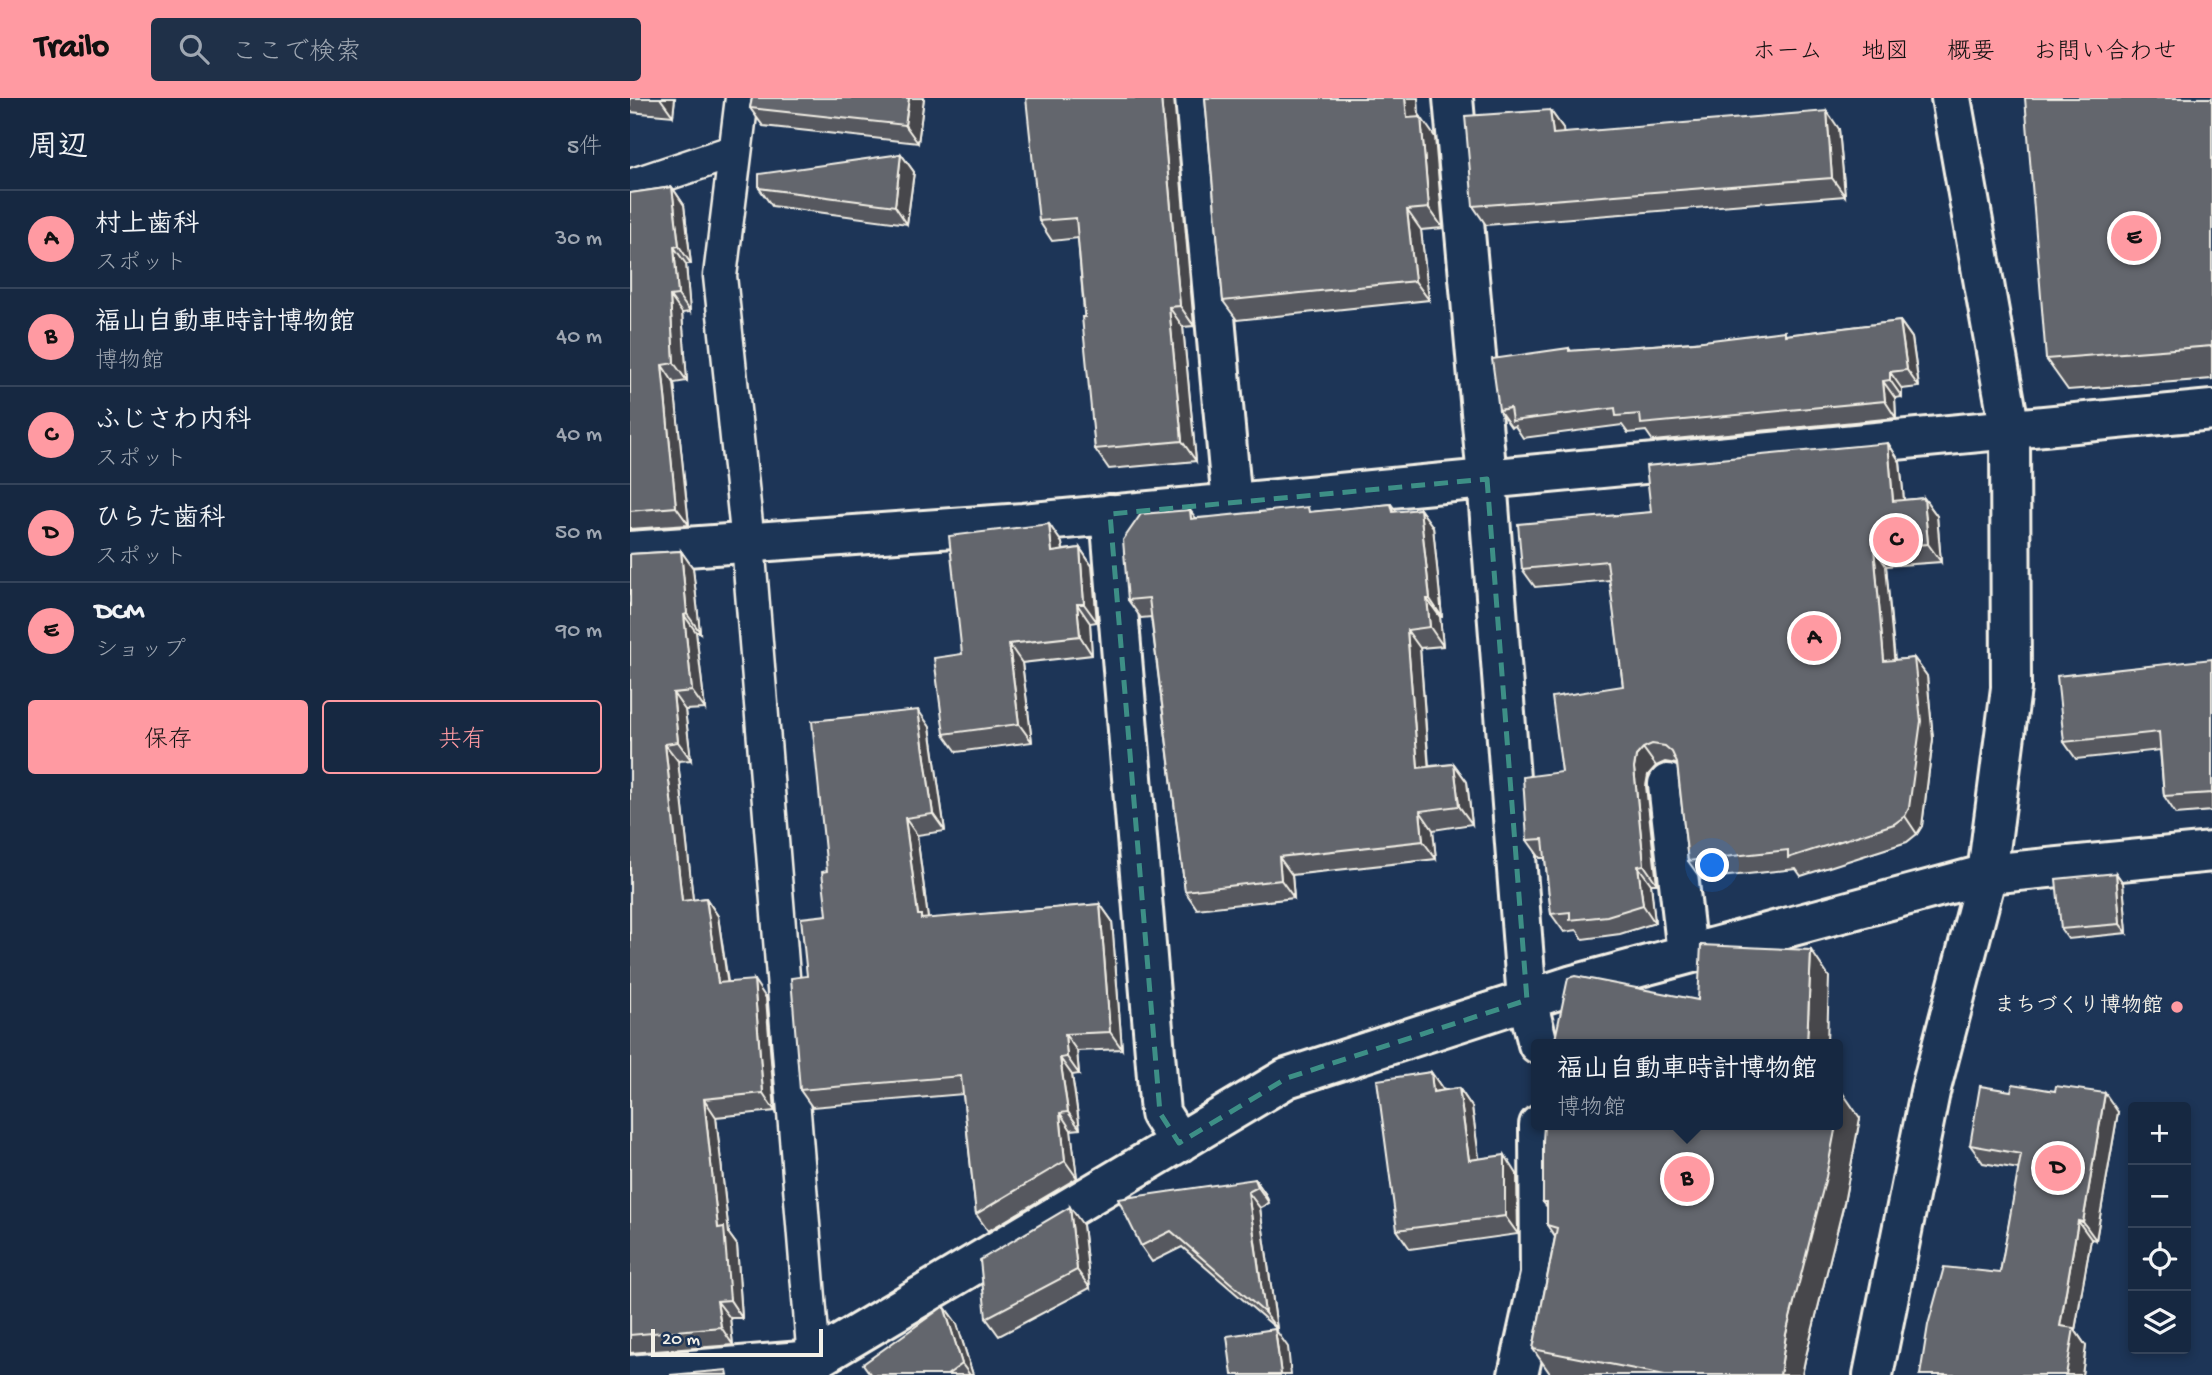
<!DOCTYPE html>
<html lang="ja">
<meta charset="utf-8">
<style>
:root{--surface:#162841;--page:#1f3048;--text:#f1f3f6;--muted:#9ea6b1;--line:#35445a;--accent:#ff9aa2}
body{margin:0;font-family:"Gochi Hand","Klee One",sans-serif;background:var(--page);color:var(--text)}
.controls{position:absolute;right:21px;bottom:21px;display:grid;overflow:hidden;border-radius:7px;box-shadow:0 4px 10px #0003}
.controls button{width:63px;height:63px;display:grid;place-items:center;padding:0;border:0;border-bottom:2px solid var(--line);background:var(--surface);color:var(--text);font:35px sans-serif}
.scale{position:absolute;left:21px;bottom:18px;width:172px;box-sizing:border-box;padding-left:7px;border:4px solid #f4f1e8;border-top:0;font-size:19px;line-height:24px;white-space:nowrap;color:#f4f1e8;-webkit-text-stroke:5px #1d3557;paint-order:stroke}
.you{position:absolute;left:1083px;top:768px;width:24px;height:24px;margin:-18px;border:5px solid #fff;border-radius:50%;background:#1a73e8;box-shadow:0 0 0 10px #1a73e833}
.badge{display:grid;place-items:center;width:46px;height:46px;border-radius:50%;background:var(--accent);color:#111;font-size:23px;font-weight:700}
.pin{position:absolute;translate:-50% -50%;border:4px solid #fff;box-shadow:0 2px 7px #0006}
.popup{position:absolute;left:901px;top:941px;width:312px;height:91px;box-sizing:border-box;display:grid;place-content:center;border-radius:7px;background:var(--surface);filter:drop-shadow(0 2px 5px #0005);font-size:23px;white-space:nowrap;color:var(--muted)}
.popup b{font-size:26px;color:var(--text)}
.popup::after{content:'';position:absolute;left:50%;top:100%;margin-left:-14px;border:14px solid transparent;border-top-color:var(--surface)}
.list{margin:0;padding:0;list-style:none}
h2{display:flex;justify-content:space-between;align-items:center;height:91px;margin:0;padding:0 28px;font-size:30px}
h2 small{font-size:23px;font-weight:400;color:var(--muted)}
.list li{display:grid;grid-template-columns:46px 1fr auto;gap:21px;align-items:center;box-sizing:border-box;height:98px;padding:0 28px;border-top:2px solid var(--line)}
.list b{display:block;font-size:26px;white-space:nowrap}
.list p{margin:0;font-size:23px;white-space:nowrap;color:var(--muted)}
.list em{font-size:23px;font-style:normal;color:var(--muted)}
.actions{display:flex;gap:14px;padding:21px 28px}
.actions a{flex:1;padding:16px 0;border:2px solid var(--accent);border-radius:7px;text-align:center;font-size:24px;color:var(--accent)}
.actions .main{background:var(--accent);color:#111}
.icon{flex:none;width:38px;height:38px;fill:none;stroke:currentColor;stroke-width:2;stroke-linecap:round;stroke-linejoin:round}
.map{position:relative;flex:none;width:1582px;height:1277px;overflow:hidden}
header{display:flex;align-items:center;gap:42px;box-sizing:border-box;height:98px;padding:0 35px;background:var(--accent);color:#111}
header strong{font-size:33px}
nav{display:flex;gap:38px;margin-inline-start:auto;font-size:24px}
.search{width:490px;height:63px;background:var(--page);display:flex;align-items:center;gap:18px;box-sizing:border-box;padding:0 24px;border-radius:7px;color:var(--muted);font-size:26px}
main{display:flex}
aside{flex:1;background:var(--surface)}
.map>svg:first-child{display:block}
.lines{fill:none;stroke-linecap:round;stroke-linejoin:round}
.service-casing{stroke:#f4f1e8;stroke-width:37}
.minor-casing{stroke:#f4f1e8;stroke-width:44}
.tertiary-casing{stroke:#f4f1e8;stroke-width:44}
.service{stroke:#1d3557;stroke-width:32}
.minor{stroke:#1d3557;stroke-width:38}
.tertiary{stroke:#1d3557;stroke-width:38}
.wall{fill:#56585e;stroke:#f4f1e8;stroke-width:2}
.shaded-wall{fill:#46474c;stroke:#f4f1e8;stroke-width:2}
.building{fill:#64666d;stroke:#f4f1e8;stroke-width:2}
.marked{fill:none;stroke:#3d8f86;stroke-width:5;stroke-dasharray:14 9;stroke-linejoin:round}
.poi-dot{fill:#ff9aa2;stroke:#1d3557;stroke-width:2.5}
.labels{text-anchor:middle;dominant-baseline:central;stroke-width:5;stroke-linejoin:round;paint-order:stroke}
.poi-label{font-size:21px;font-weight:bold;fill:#f4f1e8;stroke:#1d3557;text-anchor:end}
</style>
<header>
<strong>Trailo</strong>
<div class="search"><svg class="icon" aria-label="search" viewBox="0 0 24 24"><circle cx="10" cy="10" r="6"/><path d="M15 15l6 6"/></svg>ここで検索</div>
<nav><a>ホーム</a><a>地図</a><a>概要</a><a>お問い合わせ</a></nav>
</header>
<main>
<aside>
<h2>周辺<small>5件</small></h2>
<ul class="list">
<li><span class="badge">A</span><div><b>村上歯科</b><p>スポット</p></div><em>30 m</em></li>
<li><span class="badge">B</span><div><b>福山自動車時計博物館</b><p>博物館</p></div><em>40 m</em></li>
<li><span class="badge">C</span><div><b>ふじさわ内科</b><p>スポット</p></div><em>40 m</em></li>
<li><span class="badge">D</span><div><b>ひらた歯科</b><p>スポット</p></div><em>50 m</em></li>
<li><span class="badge">E</span><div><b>DCM</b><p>ショップ</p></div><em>90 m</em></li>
</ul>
<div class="actions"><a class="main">保存</a><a>共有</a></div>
</aside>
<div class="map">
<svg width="1582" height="1277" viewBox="0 0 1582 1277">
<rect width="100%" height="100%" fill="#1d3557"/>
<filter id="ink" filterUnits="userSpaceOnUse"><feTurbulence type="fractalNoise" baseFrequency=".0143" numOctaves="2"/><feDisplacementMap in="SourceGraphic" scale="14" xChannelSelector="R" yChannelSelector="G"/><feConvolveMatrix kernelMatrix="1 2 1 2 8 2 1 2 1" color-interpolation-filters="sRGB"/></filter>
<g filter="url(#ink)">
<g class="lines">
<!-- service casing -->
<g class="service-casing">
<path id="service" d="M 112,0 L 90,178 L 118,445 L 184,1262
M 0,88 L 105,53"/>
</g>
<!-- minor casing -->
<g class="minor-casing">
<path id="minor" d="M 565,0 L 602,406
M 823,0 L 857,381 L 897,902 L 908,946
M 480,416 L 530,1015 L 549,1045
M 0,453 L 393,425 L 1582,312
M 1038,686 L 1057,856
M 0,1277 L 184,1262 L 657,980 L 943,887 L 1357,776 L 1582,754
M 888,1277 L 910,1177 L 909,1027"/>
</g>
<!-- tertiary casing -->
<g class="tertiary-casing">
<path id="tertiary" d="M 1243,1277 L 1300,994 L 1357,776 L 1381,590 L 1380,332 L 1321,0"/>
</g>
<!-- service -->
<use href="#service" class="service"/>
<!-- minor -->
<use href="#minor" class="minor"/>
<!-- tertiary -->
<use href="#tertiary" class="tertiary"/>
</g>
<!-- wall -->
<path class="wall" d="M 0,0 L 45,0 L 43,18 L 0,14 Z
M 122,0 L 294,0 L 288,45 L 133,28 L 120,10 Z
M 575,0 L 788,0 L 789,19 L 805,39 L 813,130 L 791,132 L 799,202 L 607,222 L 593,203 Z
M 1582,0 L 1582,281 L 1438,292 L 1416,261 Z
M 543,2 L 564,228 L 553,229 L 566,363 L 479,371 L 465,351 L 448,140 L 422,143 L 409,123 Z
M 920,12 L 933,30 L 933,35 L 1209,31 L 1215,98 L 856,127 L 843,108 Z
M 271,56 L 284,74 L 277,126 L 142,108 L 129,90 Z
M 42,89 L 54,107 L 61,166 L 56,166 L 60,214 L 52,215 L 57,283 L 44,285 L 59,427 L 0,431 L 0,95 Z
M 1270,223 L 1282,240 L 1289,289 L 1272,291 L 1272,299 L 1265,300 L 1266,320 L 1023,343 L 1016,333 L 998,335 L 992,327 L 893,340 L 885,328 L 881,329 L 869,312 L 939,250 L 941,253 L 1157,237 Z
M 1258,345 L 1270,364 L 1274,402 L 1294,400 L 1307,418 L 1311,464 L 1256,468 L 1265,562 L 1284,560 L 1297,578 L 1303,641 L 1292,728 L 1287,736 L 1277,744 L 1171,778 L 1166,771 L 1071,781 L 1058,763 L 1047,666 L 1035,664 L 1026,668 L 1018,677 L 1016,688 L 1027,786 L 1021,786 L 1025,825 L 990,836 L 953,841 L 947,832 L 934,834 L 921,816 L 915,760 L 910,760 L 897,742 L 932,674 L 993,588 L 980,482 L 905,489 L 892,471 L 1021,414 Z
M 761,406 L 767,414 L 790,411 L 803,429 L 812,519 L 810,519 L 813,548 L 790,550 L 799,668 L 824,666 L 837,684 L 842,726 L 803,732 L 806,761 L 662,777 L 664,800 L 567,811 L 555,793 L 521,519 L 511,520 L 498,502 L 566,420 L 682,414 Z
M 419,426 L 432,445 L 433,452 L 450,450 L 462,468 L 467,524 L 460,525 L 462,557 L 392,565 L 402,644 L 327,654 L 314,636 L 332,556 Z
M 51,453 L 63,470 L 70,534 L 66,534 L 75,611 L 55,612 L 61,662 L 48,663 L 63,802 L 76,800 L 88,818 L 98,884 L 136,900 L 145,1013 L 86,1019 L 99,1136 L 107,1147 L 112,1220 L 100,1220 L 103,1247 L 0,1255 L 0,456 Z
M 1582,561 L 1582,713 L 1546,716 L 1534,698 L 1530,652 L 1446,661 L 1434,644 Z
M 300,629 L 315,733 L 287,737 L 298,821 L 470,806 L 482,823 L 492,951 L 447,953 L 449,976 L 442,977 L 450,1031 L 441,1032 L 447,1080 L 358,1133 L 346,1116 L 333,996 L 182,1009 L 170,992 L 177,878 L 197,817 L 197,773 Z
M 1486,775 L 1493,785 L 1497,835 L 1438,841 L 1431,831 Z
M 801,974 L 813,992 L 829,990 L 842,1009 L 849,1061 L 887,1076 L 888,1136 L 780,1151 L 767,1132 Z
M 1488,1014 L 1466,1142 L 1461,1141 L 1445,1232 L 1456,1248 L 1452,1277 L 1290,1277 L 1370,1175 L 1389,1071 L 1353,1065 L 1340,1047 Z
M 1230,1020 L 1214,1105 L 1175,1262 L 1172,1277 L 921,1277 L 903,1251 L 925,1139 L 917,1127 L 917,1109 L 913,1104 Z
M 625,1081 L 636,1097 L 639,1105 L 630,1110 L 647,1231 L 552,1149 L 522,1164 L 511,1148 Z
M 453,1127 L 460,1190 L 369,1238 L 356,1220 Z
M 314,1208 L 327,1226 L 343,1277 L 241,1277 Z"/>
<!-- shaded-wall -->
<path class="shaded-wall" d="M 30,0 L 45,0 L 43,18 Z
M 279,0 L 294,0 L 288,45 L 275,27 Z
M 531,0 L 544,0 L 564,228 L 550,208 Z
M 775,0 L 788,0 L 790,40 L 777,20 Z
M 920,12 L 933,30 L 935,54 L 923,36 Z
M 1197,13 L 1209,31 L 1215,98 L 1202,80 Z
M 791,19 L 805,39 L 813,130 L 799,110 Z
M 271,56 L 284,74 L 277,126 L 265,108 Z
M 42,89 L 54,107 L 61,166 L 49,148 Z
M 777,112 L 791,132 L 799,202 L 785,183 Z
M 44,149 L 56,166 L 60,214 L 48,197 Z
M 40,198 L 52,215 L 57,283 L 44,265 Z
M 539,209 L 553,229 L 566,363 L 552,343 Z
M 1270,223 L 1282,240 L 1289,289 L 1277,272 Z
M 32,267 L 44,285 L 59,427 L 46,409 Z
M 1260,274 L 1272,291 L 1272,299 L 1260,282 Z
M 1253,283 L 1265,300 L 1266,320 L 1255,303 Z
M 1258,345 L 1270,364 L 1276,421 L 1263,403 Z
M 1294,400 L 1307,418 L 1311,464 L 1298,446 Z
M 790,411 L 803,429 L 812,519 L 800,501 Z
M 560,412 L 573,430 L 561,421 Z
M 419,426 L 432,445 L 435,472 L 422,454 Z
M 450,450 L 462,468 L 467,524 L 454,506 Z
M 1244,450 L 1256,468 L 1266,581 L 1254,563 Z
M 51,453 L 63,470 L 70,534 L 57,516 Z
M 797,501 L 810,519 L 813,548 L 800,529 Z
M 447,506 L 460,525 L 462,557 L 450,538 Z
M 54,517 L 66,534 L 75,611 L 62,593 Z
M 777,532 L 790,550 L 800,688 L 788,670 Z
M 379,546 L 392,565 L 402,644 L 389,626 Z
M 1284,560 L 1297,578 L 1303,641 L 1292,728 L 1287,736 L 1275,718 Z
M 43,595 L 55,612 L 61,662 L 48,644 Z
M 288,612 L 300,629 L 315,733 L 303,716 Z
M 35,646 L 48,663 L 65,820 L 52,803 Z
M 1013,650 L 1026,668 L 1018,677 L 1016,688 L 1027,786 L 1014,767 L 1004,670 L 1006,658 Z
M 824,666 L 837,684 L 842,726 L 829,708 Z
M 790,713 L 803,732 L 806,761 L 793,743 Z
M 275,720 L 287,737 L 299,828 L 288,817 Z
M 649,759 L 662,777 L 664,800 L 651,782 Z
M 1008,768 L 1021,786 L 1025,825 L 1013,807 Z
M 1486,775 L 1493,785 L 1497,835 L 1490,826 Z
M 76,800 L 88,818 L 100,902 L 88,885 Z
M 470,806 L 482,823 L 492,951 L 480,934 Z
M 1181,852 L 1199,879 L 1197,946 L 1177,946 Z
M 124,882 L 136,900 L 145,1013 L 133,995 Z
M 435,936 L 447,953 L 449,976 L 437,959 Z
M 430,960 L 442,977 L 450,1031 L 438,1014 Z
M 801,974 L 814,993 L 803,994 Z
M 829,990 L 842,1009 L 852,1081 L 839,1062 Z
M 1212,994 L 1230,1020 L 1214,1105 L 1175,1262 L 1172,1277 L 1150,1277 L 1156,1236 L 1206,1027 L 1208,1027 L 1208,1017 Z
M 1475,995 L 1488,1014 L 1466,1142 L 1453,1124 Z
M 74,1001 L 86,1019 L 99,1136 L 107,1147 L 112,1220 L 100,1202 L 88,1130 Z
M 430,1015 L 441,1032 L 447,1080 L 435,1063 Z
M 875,1057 L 887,1076 L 888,1136 L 875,1118 Z
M 625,1081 L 636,1097 L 639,1105 L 628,1089 Z
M 618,1094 L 630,1110 L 647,1231 L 635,1215 Z
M 440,1109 L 453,1127 L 460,1190 L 447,1172 Z
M 1448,1123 L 1461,1141 L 1445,1232 L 1456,1248 L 1452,1277 L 1436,1277 L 1430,1228 Z
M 87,1203 L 100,1220 L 103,1247 L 91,1229 Z
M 314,1208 L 327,1226 L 343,1277 L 340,1277 L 332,1266 Z
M 645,1231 L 658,1249 L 661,1277 L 651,1277 Z"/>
<!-- building -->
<path class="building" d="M 122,0 L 279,0 L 275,27 L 120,10 Z
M 396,0 L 531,0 L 550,208 L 539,209 L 552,343 L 465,351 L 452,219 L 455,219 L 446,120 L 409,123 Z
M 575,0 L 775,0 L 777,20 L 791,19 L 799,110 L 777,112 L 785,183 L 593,203 Z
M 1395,0 L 1582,0 L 1582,248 L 1416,261 Z
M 920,12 L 923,36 L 1197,13 L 1202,80 L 843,108 L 835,18 Z
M 271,56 L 265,108 L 129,90 L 129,76 Z
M 42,89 L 49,148 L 44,149 L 48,197 L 40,198 L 44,265 L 32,267 L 46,409 L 0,413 L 0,95 Z
M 1270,223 L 1277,272 L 1260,274 L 1260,282 L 1253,283 L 1255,303 L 1011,326 L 1010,316 L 986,318 L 985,310 L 882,323 L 880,310 L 869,312 L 862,261 L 939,250 L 939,253 L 1065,244 L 1155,233 L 1155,237 Z
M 1258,345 L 1263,403 L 1294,400 L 1298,446 L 1244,450 L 1254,563 L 1284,560 L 1291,623 L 1279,710 L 1275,718 L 1264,726 L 1158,760 L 1158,752 L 1058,763 L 1047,665 L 1042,654 L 1035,648 L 1022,646 L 1013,650 L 1006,658 L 1004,670 L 1014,767 L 1008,768 L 1013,807 L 977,818 L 940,822 L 940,814 L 921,816 L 913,741 L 897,742 L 893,679 L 932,674 L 922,599 L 993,588 L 977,463 L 892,471 L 888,426 L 1021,414 L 1016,368 Z
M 761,406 L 763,414 L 790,411 L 800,501 L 797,501 L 800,529 L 777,532 L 788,670 L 824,666 L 829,708 L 790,713 L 793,743 L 649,759 L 651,782 L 555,793 L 519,500 L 498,502 L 493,442 L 511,416 L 560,412 L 561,421 L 678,409 L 679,414 Z
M 419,426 L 422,454 L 450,450 L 454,506 L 447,506 L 450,538 L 379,546 L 389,626 L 314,636 L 304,560 L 332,556 L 319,438 Z
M 51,453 L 57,516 L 54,517 L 62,593 L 43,595 L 48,644 L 35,646 L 52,803 L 76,800 L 88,885 L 124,882 L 133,995 L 74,1001 L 88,1130 L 94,1129 L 100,1202 L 87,1203 L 91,1229 L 0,1237 L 0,456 Z
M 1582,561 L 1582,695 L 1534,698 L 1529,634 L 1434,644 L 1427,578 Z
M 288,612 L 303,716 L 275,720 L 288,817 L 291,817 L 291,821 L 470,806 L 480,934 L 435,936 L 437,959 L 430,960 L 438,1014 L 430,1015 L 435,1063 L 346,1116 L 331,978 L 170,992 L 161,880 L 177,878 L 171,820 L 197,817 L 192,774 L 197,773 L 182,623 Z
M 1486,775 L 1490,826 L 1431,831 L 1426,781 Z
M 1071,847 L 1181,852 L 1177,946 L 924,946 L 938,880 L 945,878 L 1068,902 Z
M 801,974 L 803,994 L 829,990 L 839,1062 L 875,1057 L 875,1118 L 767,1132 L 747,982 Z
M 1383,986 L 1425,993 L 1426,988 L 1475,995 L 1453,1124 L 1448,1123 L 1430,1228 L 1444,1230 L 1436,1277 L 1290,1277 L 1298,1227 L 1314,1169 L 1370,1175 L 1391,1056 L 1340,1047 L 1350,988 L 1381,993 Z
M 1208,993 L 1212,994 L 1208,1017 Z
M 914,1027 L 1206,1027 L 1196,1079 L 1156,1236 L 1150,1277 L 1035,1277 L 903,1251 L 927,1130 L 917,1127 L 917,1104 L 913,1104 L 913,1043 Z
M 625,1081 L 628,1089 L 618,1094 L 635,1215 L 541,1133 L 511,1148 L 488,1101 Z
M 440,1109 L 447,1172 L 356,1220 L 350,1162 Z
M 314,1208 L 332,1266 L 317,1277 L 241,1277 L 233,1266 Z
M 645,1231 L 651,1277 L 602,1277 L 597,1238 Z
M 97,1272 L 98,1277 L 40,1277 Z"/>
</g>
<!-- marked area -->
<path class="marked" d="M 857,381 L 897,902 L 657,980 L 549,1045 L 530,1015 L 480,416 Z"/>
<!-- markers -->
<circle class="poi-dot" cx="1547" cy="909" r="7"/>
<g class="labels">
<!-- poi labels -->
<g class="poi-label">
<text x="1533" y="909">まちづくり博物館</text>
</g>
</g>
</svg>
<div class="controls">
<button>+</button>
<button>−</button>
<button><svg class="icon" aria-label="locate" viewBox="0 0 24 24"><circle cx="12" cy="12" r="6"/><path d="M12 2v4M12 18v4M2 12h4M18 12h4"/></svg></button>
<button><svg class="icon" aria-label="layers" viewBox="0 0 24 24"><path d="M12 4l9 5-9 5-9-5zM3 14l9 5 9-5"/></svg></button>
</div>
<div class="scale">20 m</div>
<div class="you"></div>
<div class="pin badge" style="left:1184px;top:540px">A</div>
<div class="pin badge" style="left:1057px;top:1081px">B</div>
<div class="popup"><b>福山自動車時計博物館</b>博物館</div>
<div class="pin badge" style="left:1266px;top:442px">C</div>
<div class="pin badge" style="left:1428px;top:1070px">D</div>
<div class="pin badge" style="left:1504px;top:140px">E</div>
</div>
</main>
